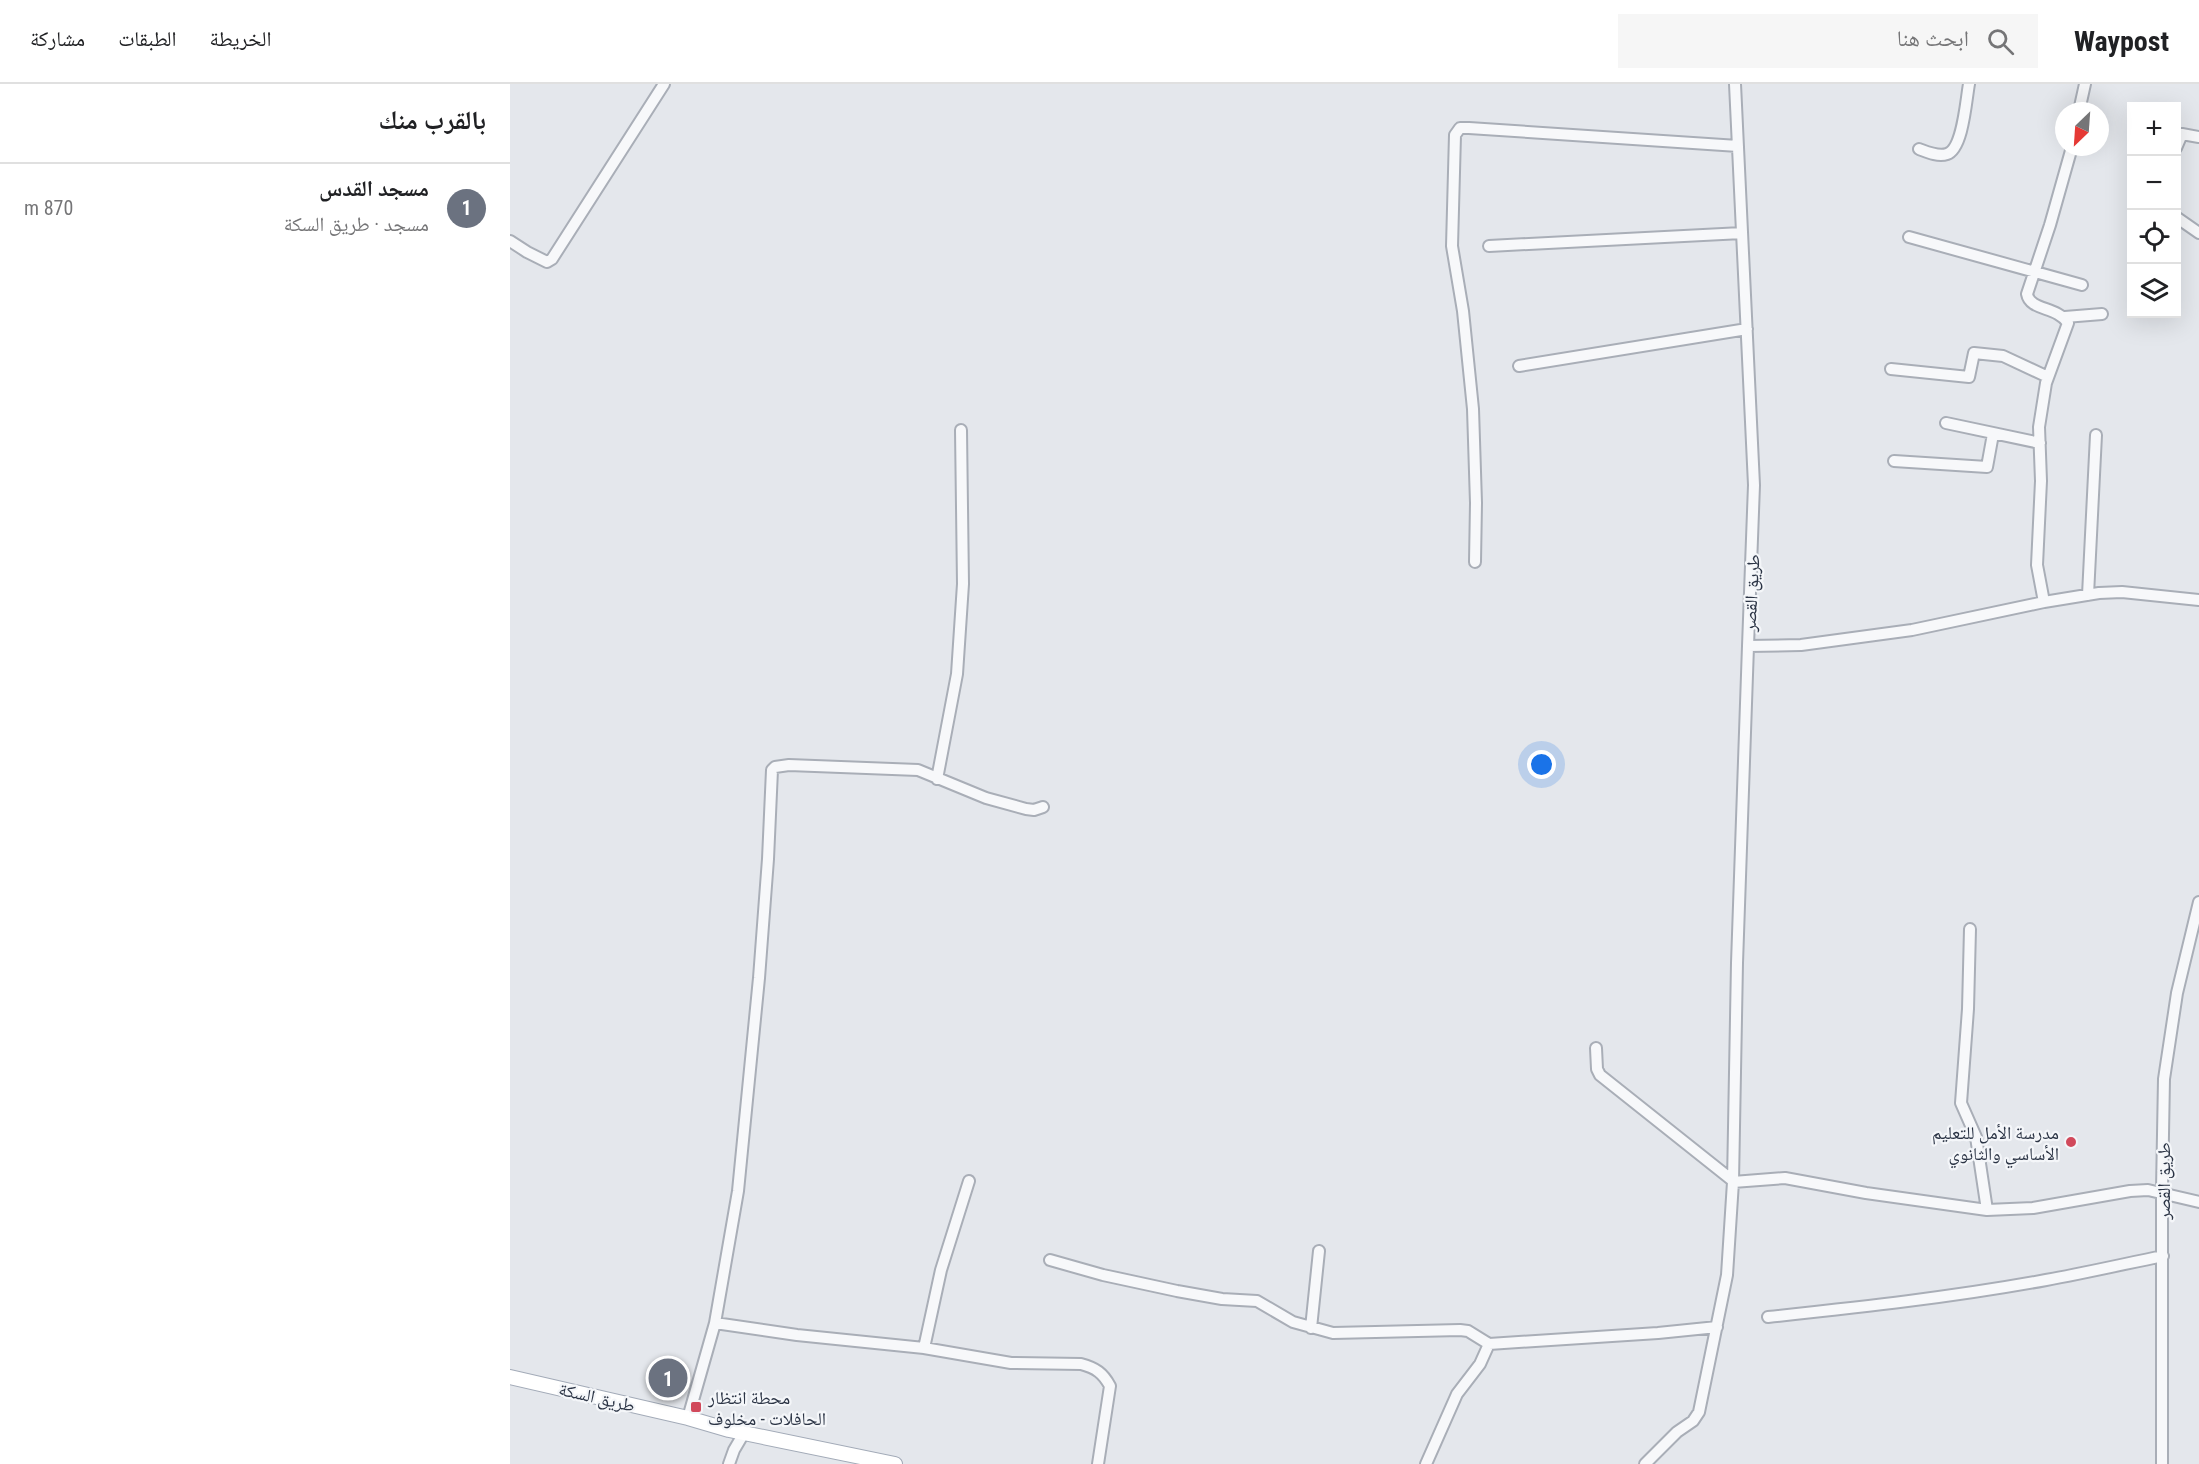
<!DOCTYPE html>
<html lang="ar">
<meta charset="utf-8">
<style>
:root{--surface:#fff;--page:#f6f6f6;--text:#202124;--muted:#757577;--line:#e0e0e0;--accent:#d1495b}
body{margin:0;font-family:"Roboto Condensed","Noto Naskh Arabic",sans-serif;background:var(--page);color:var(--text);direction:rtl}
.controls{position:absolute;right:18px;top:18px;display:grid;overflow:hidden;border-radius:0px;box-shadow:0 6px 24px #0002}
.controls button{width:54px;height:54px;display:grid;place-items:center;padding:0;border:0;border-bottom:2px solid var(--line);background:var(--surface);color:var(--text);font:30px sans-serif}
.compass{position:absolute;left:1545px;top:18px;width:54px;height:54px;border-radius:50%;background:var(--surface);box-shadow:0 6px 24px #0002;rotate:205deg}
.you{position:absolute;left:1032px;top:681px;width:21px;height:21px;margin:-15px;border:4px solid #fff;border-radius:50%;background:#1a73e8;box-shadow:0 0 0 9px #1a73e833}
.badge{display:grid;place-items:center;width:39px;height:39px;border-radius:50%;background:var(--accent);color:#fff;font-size:20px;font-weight:700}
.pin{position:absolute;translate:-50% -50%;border:3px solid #fff;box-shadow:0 2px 6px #0006}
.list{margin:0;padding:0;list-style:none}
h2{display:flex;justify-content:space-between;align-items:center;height:78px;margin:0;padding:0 24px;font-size:26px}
h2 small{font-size:20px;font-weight:400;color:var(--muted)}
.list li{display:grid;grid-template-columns:39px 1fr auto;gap:18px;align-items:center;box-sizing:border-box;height:90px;padding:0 24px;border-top:2px solid var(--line)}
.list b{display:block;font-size:22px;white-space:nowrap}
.list p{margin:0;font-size:20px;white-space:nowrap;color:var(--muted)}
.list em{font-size:20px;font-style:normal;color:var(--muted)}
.icon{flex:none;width:33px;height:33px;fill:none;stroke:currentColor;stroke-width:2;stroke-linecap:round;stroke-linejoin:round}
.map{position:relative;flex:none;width:1689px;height:1380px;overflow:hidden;direction:ltr}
header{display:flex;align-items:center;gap:36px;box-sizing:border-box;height:84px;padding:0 30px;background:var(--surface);border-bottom:2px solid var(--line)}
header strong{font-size:28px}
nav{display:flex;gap:33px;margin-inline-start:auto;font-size:21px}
.search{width:420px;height:54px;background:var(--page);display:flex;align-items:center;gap:15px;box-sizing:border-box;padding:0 21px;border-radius:0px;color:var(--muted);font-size:22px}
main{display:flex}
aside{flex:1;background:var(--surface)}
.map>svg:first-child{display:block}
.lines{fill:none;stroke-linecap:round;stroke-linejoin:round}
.minor-casing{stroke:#a9aeb7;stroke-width:14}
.major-casing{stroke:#a3abb8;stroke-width:16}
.minor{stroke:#f7f8fa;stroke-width:10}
.major{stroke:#fff;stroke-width:14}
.poi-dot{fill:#d1495b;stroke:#f4f6f9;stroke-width:2}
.labels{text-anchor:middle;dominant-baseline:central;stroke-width:4.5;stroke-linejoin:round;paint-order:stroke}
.street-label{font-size:18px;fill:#2b3445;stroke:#f4f6f9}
.poi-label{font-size:18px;fill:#2b3445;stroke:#f4f6f9;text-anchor:end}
</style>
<header>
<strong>Waypost</strong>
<div class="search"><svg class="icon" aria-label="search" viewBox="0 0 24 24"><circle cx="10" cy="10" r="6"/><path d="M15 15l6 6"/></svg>ابحث هنا</div>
<nav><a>الخريطة</a><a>الطبقات</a><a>مشاركة</a></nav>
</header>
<main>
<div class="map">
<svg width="1689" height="1380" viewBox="0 0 1689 1380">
<rect width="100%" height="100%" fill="#e4e7ec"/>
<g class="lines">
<!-- minor casing -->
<g class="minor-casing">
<path id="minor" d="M 1225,0 L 1244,401 L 1238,562 L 1291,561 L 1402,546 L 1534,518 L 1589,509 L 1612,508 L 1689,516
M 1569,27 L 1575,0
M 1666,64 L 1672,50 L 1689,53
M 1409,65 C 1417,68 1428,73 1437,70 C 1453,65 1456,16 1459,0
M 1666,133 L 1689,149
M 1399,153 L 1572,201
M 0,157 L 17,168 L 37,178 L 42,175 L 154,0
M 979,162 L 1232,149
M 1555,233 L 1592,230
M 1009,282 L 1237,245
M 1381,285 L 1459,293 L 1464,269 L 1493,272 L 1538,293
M 1436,339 L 1530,359
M 1384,377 L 1477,383 L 1483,350
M 965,478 L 966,419 L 963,325 L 953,227 L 942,162 L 945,51 L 950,44 L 959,44 L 1228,62
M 1578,511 L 1586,351
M 1534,518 L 1527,481 L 1531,397 L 1529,343 L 1536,299 L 1558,239 C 1547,222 1520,227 1517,210 L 1540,141 L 1562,63
M 1238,562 L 1227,879 L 1223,1098 L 1275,1094 L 1356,1109 L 1477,1126 L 1523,1124 L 1620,1107 L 1638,1106 L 1689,1118
M 427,695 L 447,590 L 453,500 L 451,346
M 1460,845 L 1458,925 L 1451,1019 L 1466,1053 L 1477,1126
M 1086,964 L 1087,985 L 1090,991 L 1222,1096
M 540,1176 L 593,1191 L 667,1207 L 712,1215 L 747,1217 L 783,1238 L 823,1249 L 950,1246 L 958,1247 L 979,1260 L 1148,1249 L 1207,1243
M 1258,1233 C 1351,1223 1444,1213 1536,1196 C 1575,1189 1614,1180 1653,1172
M 205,1239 L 287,1251 L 414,1264 L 501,1279 L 571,1280 C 586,1284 593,1289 600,1302 L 588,1380
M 801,1244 L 809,1167
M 414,1264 L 431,1186 L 459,1097
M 178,1334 L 205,1239 L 228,1107 L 249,894 L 258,775 L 262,686 L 265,683 L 279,681 L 408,686 L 476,714 L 516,725 L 524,726 L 533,723
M 219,1380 L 224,1366 L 234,1349
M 916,1380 L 947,1310 L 970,1280 L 979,1260
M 1135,1380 L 1167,1348 L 1183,1337 L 1189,1328 L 1217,1191 L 1223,1098
M 1652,1380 L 1652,1105 L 1654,995 L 1667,909 L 1689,818"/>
</g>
<!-- major casing -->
<g class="major-casing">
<path id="major" d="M 0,1293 L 178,1334 L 219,1346 L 385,1380"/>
</g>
<!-- minor -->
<use href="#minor" class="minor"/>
<!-- major -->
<use href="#major" class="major"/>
</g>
<!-- markers -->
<g class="poi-dot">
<circle cx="1561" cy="1058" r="6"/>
<rect x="180" y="1317" width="12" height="12" rx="3"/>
</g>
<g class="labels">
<!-- street labels -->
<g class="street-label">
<text transform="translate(1241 509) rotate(-87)">طريق القصر</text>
<text transform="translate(1653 1097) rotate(-90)">طريق القصر</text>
<text transform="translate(87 1313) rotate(13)">طريق السكة</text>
</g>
<!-- poi labels -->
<g class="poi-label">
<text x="1549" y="1048">مدرسة الأمل للتعليم<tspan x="1549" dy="21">الأساسي والثانوي</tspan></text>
<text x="198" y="1313" text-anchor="start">محطة انتظار<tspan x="198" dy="21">الحافلات - مخلوف</tspan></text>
</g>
</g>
</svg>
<div class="controls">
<button>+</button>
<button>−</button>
<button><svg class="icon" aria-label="locate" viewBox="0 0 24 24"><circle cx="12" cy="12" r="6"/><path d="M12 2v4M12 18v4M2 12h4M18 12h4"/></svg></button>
<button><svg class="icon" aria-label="layers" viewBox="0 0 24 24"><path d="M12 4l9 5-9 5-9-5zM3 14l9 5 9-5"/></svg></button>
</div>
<svg class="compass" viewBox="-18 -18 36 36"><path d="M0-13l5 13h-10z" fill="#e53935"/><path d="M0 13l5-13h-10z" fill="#757577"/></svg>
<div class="you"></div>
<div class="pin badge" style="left:158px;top:1294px;background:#6b7280">1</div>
</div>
<aside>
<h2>بالقرب منك<small></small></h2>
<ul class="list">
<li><span class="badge" style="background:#6b7280">1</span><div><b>مسجد القدس</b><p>مسجد · طريق السكة</p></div><em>870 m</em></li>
</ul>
</aside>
</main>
